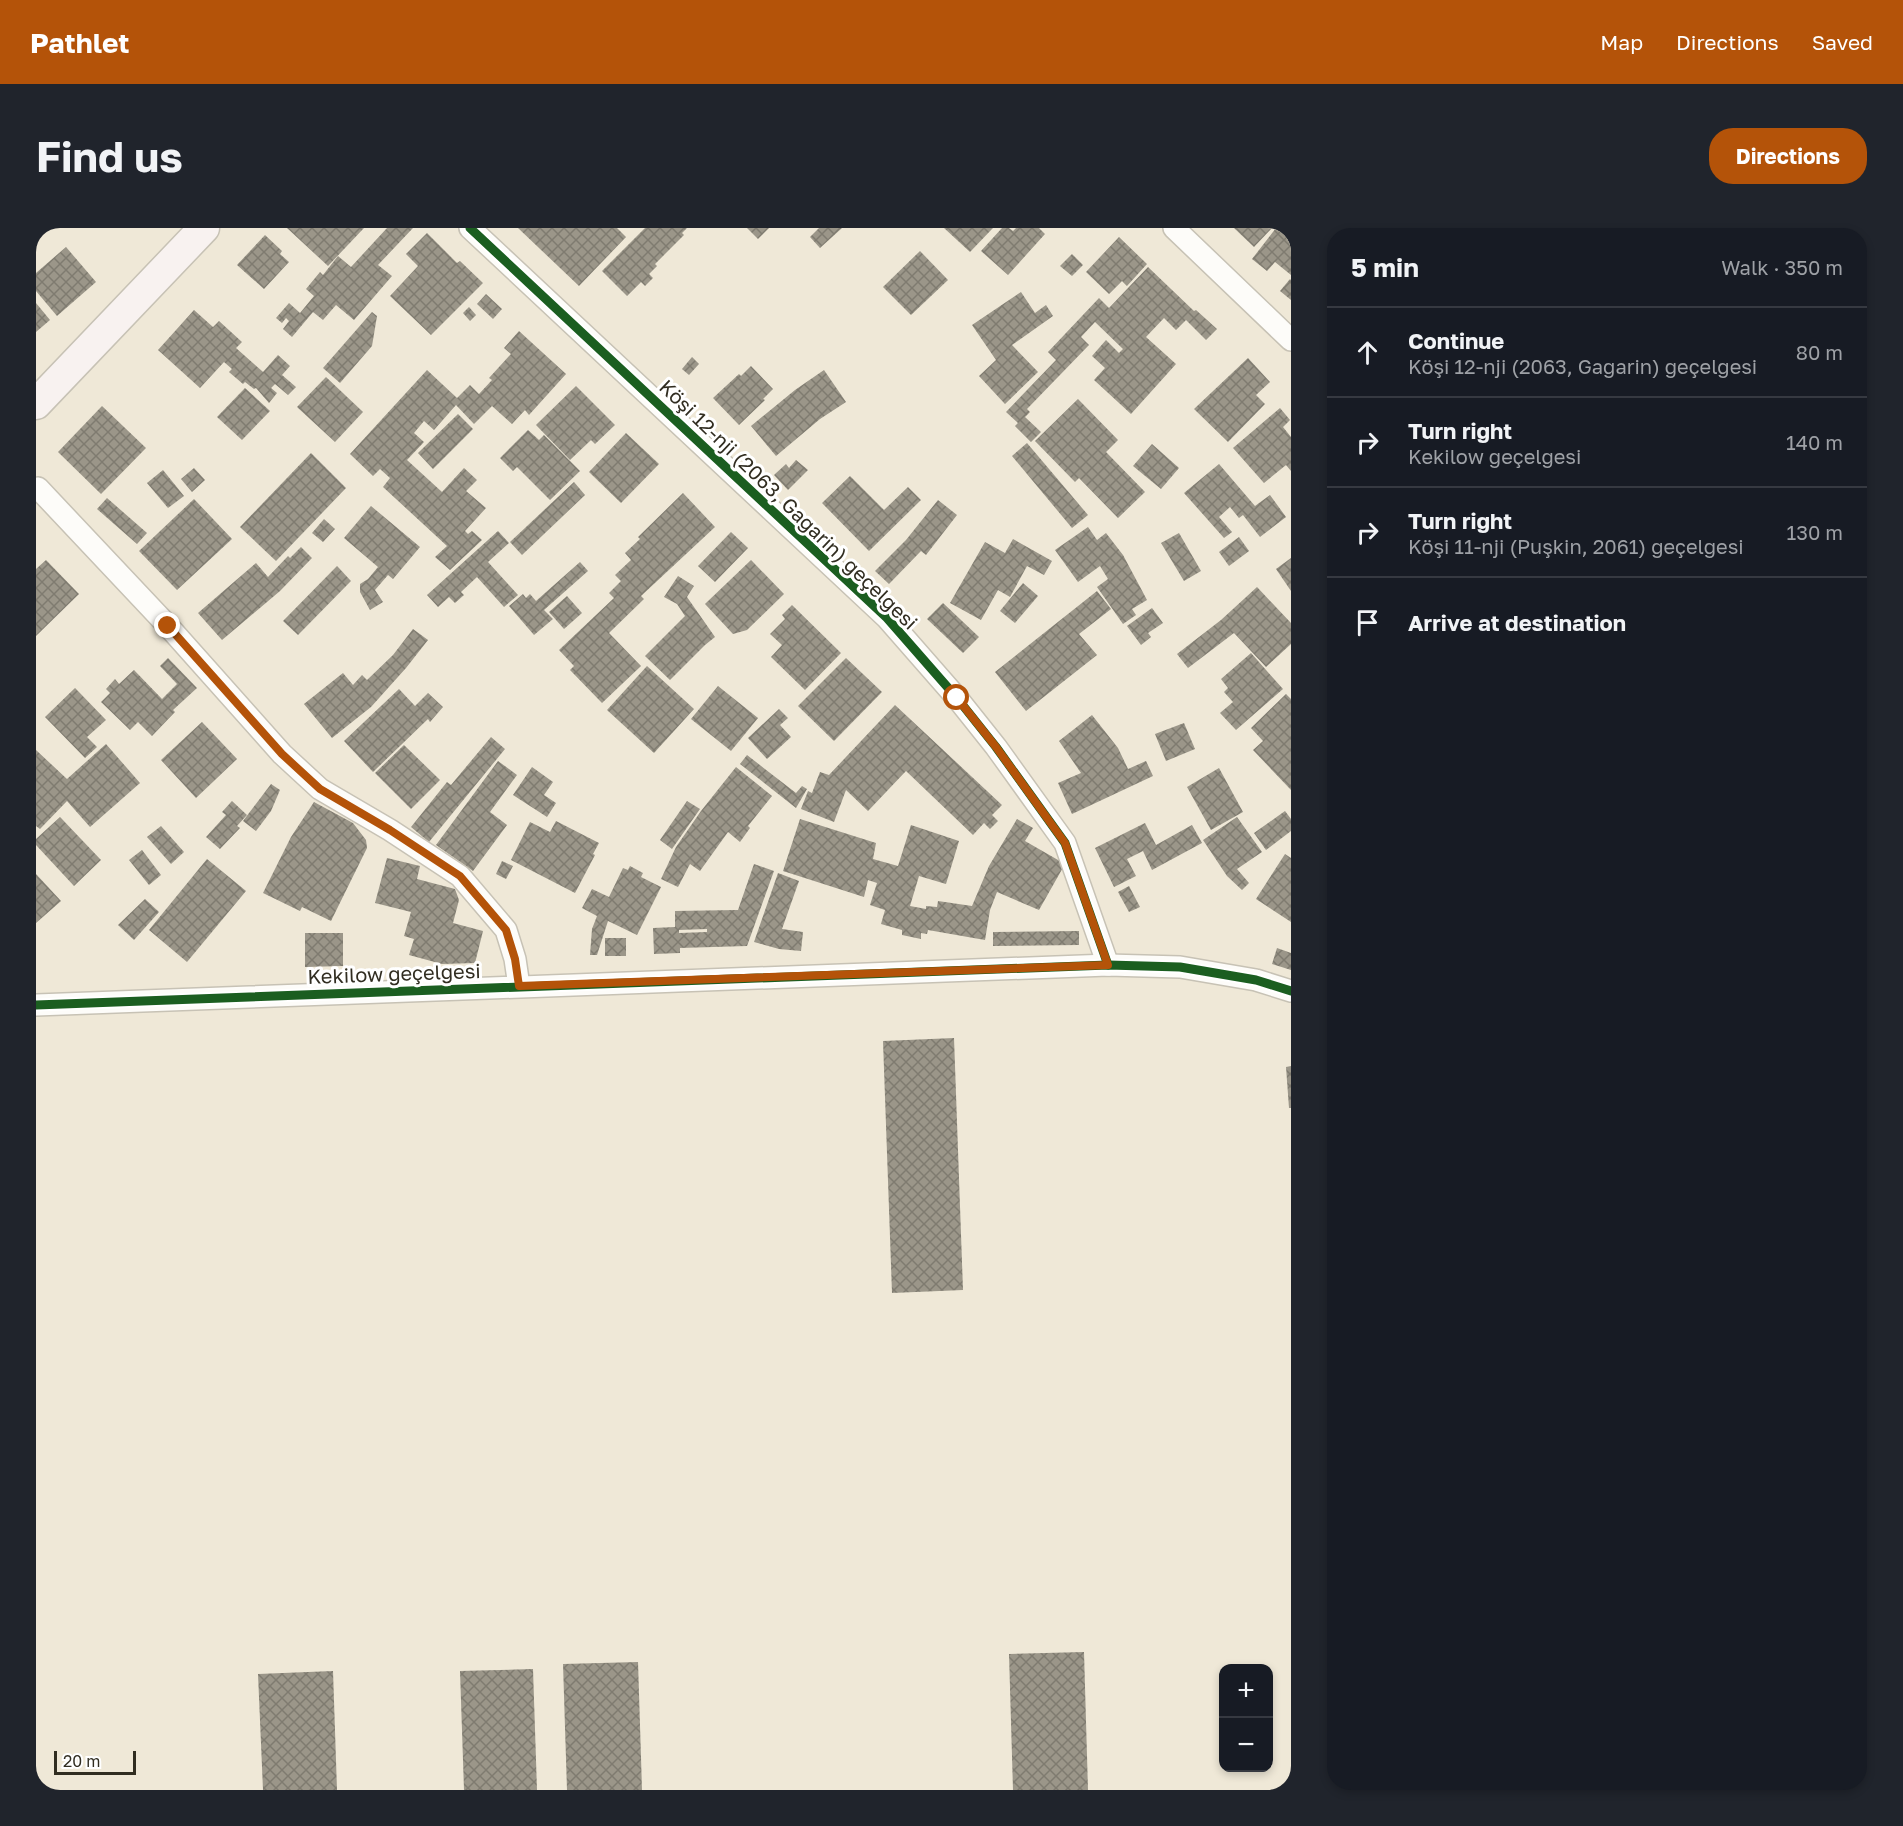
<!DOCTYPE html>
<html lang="en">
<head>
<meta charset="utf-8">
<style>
	body { margin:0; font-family:"Golos Text",sans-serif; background:#20242c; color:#f1f3f6 }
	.controls { position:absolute; right:18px; bottom:18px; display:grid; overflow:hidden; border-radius:12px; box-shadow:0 3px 9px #0003 }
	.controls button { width:54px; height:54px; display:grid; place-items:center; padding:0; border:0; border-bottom:2px solid #363941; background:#171b24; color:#f1f3f6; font:30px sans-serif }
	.scale { position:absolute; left:18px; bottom:15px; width:82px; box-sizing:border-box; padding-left:6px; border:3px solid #312d21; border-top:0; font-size:16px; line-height:21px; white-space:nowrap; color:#312d21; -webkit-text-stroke:4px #fff; paint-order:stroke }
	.stop { position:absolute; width:18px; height:18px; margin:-14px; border:4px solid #b45309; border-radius:50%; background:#fff }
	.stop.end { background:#b45309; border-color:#fff; box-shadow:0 2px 6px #0008 }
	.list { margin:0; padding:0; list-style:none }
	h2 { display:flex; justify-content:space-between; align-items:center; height:78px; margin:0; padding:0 24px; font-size:26px }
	h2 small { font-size:20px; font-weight:400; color:#9ea1a6 }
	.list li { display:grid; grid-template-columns:39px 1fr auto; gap:18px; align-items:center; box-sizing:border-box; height:90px; padding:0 24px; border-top:2px solid #363941 }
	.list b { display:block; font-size:22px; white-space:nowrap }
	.list p { margin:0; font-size:20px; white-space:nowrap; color:#9ea1a6 }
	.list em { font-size:20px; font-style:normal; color:#9ea1a6 }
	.icon { flex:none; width:33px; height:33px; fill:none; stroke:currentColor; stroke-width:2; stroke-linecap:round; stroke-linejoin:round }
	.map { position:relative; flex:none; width:1255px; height:1562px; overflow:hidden; border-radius:24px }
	header { display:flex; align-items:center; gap:36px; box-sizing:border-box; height:84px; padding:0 30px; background:#b45309; color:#fff }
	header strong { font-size:28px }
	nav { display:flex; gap:33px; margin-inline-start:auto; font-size:21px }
	.intro { display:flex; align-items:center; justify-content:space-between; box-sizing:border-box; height:144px; padding:0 36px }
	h1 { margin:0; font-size:42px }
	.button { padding:15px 27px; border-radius:24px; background:#b45309; color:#fff; font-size:21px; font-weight:700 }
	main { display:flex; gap:36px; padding:0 36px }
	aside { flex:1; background:#171b24; border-radius:24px; box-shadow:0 3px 9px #0003 }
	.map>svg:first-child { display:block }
</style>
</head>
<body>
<header>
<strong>Pathlet</strong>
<nav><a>Map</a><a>Directions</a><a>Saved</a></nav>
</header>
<div class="intro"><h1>Find us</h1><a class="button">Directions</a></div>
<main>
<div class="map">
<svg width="1255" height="1562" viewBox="0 0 1255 1562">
	<defs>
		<pattern id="building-cross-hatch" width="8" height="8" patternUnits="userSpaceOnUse" patternTransform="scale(1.5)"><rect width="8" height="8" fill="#9b9689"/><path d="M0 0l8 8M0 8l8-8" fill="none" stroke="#7f7b70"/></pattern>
	</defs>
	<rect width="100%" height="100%" fill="#efe8d7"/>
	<g fill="url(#building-cross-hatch)" fill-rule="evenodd">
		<path d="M 251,0 L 328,0 L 292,38 Z"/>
		<path d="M 351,0 L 377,0 L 342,37 L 356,48 L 318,92 L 300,77 L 287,92 L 277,84 L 256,109 L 247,101 L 253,93 L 250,90 L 246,95 L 240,90 L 253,75 L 264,85 L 278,68 L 270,61 L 284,44 L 287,47 L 302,28 L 315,39 Z"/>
		<path d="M 482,0 L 581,0 L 590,9 L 543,58 Z"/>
		<path d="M 609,0 L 651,0 L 646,5 L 648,7 L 619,36 L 621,38 L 613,46 L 617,50 L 609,58 L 605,54 L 591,68 L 566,43 Z"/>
		<path d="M 711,0 L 733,0 L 722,11 Z"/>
		<path d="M 783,0 L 806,0 L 784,20 L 774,9 Z"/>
		<path d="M 908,0 L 957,0 L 934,24 Z"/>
		<path d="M 966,0 L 973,0 L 977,3 L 980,0 L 1003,0 L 1009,6 L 972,47 L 945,23 Z"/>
		<path d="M 1198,0 L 1236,0 L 1218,19 Z"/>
		<path d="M 1240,0 L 1255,0 L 1255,47 L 1239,34 L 1231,43 L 1216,31 Z"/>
		<path d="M 391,5 L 421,35 L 424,33 L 447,55 L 395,107 L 354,68 L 382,38 L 370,26 Z"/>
		<path d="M 229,7 L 246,23 L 244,26 L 253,34 L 228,61 L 201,37 Z"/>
		<path d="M 1083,9 L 1111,36 L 1091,58 L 1086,53 L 1073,66 L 1050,44 Z"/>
		<path d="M 30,19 L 60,54 L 21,88 L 0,63 L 0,45 Z"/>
		<path d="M 884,23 L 912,52 L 875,87 L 847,59 Z"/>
		<path d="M 1036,26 L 1047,37 L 1036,48 L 1024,38 Z"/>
		<path d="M 1112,39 L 1158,83 L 1160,82 L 1181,101 L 1170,112 L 1150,92 L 1140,102 L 1128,90 L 1110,109 L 1140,136 L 1095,186 L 1058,152 L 1069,140 L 1056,128 L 1070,112 L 1083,125 L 1087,121 L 1059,94 L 1045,109 L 1053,117 L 991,181 L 994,184 L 989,189 L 1005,204 L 995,214 L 979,198 L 982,195 L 970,184 L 1020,132 L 1012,124 L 1063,70 L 1073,80 Z"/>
		<path d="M 1254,51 L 1255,52 L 1255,72 L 1244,63 Z"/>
		<path d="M 985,64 L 999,85 L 1010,77 L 1017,88 L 976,117 L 1002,144 L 969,176 L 943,148 L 960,132 L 936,97 Z"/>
		<path d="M 450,66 L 466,81 L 457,91 L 441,76 Z"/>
		<path d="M 0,75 L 14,92 L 0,104 Z"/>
		<path d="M 433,79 L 440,87 L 434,93 L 427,85 Z"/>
		<path d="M 158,82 L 177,99 L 183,93 L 206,114 L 200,120 L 227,144 L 242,127 L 254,138 L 246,147 L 260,159 L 252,167 L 239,156 L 235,160 L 241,165 L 233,175 L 220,160 L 218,161 L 209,154 L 207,156 L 193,144 L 196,141 L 188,134 L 164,160 L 122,122 Z"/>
		<path d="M 336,84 L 341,88 L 336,118 L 304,155 L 287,140 Z"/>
		<path d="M 483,103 L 530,146 L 493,187 L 489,182 L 476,196 L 456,178 L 438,196 L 420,177 L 398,202 L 388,193 L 378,205 L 388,214 L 371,232 L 406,264 L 428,240 L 441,252 L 430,263 L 450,280 L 429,303 L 432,306 L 436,303 L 446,312 L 414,342 L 399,329 L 411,318 L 347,259 L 354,250 L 344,241 L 337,248 L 314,226 L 391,142 L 421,170 L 434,157 L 443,166 L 456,152 L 453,150 L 475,126 L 468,120 Z"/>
		<path d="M 656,129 L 663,136 L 653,147 L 646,141 Z"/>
		<path d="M 1212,130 L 1234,154 L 1220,167 L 1229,176 L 1192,214 L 1158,181 Z"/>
		<path d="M 715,138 L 737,161 L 727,171 L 729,172 L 703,197 L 677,170 L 703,146 L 705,148 Z"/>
		<path d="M 788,142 L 810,174 L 784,191 L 740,228 L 715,198 L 759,162 Z"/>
		<path d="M 290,149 L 327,184 L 299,214 L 261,179 Z"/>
		<path d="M 540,158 L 579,197 L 559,216 L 555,212 L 534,232 L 500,197 Z"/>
		<path d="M 209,160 L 234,183 L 206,212 L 181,189 Z"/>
		<path d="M 1042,171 L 1082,212 L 1070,224 L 1109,264 L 1082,290 L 1043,250 L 1039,254 L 999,213 Z"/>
		<path d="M 66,178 L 110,220 L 65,266 L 22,224 Z"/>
		<path d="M 1244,180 L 1254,192 L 1247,199 L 1255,209 L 1255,243 L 1250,237 L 1228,255 L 1197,220 Z"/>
		<path d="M 422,186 L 437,201 L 397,241 L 382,225 Z"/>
		<path d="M 492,202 L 503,212 L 508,207 L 544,243 L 514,272 L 481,239 L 477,243 L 464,230 Z"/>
		<path d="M 590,205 L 623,236 L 585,275 L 553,244 Z"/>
		<path d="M 991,215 L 1052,287 L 1036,300 L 976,228 Z"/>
		<path d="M 1116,216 L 1143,240 L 1125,261 L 1097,238 Z"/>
		<path d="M 275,225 L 310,260 L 240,333 L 204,299 Z"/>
		<path d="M 760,232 L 772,242 L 752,262 L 738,247 L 750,236 L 753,240 Z"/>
		<path d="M 1183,236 L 1219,278 L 1234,267 L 1250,289 L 1224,309 L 1207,287 L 1203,290 L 1194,279 L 1183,289 L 1196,304 L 1188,310 L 1148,265 Z"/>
		<path d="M 158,240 L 169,252 L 156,264 L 145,251 Z"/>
		<path d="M 127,242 L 148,268 L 132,280 L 111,255 Z"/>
		<path d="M 814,248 L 848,282 L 872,259 L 885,272 L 833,323 L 786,275 Z"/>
		<path d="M 538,254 L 549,267 L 486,327 L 474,314 Z"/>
		<path d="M 647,265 L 679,299 L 605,368 L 608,371 L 573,405 L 605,438 L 566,475 L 534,442 L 538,438 L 523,422 L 578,370 L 573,365 L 585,353 L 579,347 L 595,332 L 589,325 L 604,311 L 602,309 Z"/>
		<path d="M 71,270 L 111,305 L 101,316 L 61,281 Z"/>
		<path d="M 158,271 L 196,311 L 141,362 L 103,323 Z"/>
		<path d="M 902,272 L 921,287 L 890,327 L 885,323 L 853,356 L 839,343 L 870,312 Z"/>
		<path d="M 335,278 L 384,319 L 357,351 L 352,347 L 339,362 L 347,374 L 334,382 L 324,364 L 324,356 L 332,351 L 342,339 L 308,310 Z"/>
		<path d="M 288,291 L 299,301 L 287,314 L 276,305 Z"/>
		<path d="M 1052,299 L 1061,312 L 1070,305 L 1087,327 L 1111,372 L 1096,381 L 1100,387 L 1087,396 L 1061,359 L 1072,351 L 1064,338 L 1042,354 L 1019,322 Z"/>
		<path d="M 462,303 L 473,315 L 452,334 L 482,367 L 468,379 L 441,349 L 425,364 L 428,367 L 419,375 L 413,369 L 402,379 L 391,367 Z"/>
		<path d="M 695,304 L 712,320 L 679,354 L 662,338 Z"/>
		<path d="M 1143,305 L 1165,343 L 1148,353 L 1125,315 Z"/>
		<path d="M 1203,309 L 1213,323 L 1193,338 L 1183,324 Z"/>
		<path d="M 977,311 L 1016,333 L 1008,347 L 991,338 L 974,369 L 962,362 L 945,392 L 914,375 L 949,314 L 969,325 Z"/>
		<path d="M 265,319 L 276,330 L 244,363 L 186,412 L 162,385 L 220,335 L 232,349 L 252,328 L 254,330 Z"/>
		<path d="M 1255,330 L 1255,363 L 1240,341 Z"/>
		<path d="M 10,332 L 43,366 L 0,408 L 0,341 Z"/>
		<path d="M 715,332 L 748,366 L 711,402 L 697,406 L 669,376 Z"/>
		<path d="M 544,334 L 552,343 L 508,382 L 517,391 L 498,407 L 473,378 L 487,366 L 490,370 L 494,366 L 500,373 Z"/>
		<path d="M 301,338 L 315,353 L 262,407 L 247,393 Z"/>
		<path d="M 642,348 L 658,358 L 651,369 L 679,409 L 669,417 L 634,452 L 609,428 L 649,388 L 641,376 L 628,369 Z"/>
		<path d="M 987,355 L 1002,368 L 979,395 L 964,383 Z"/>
		<path d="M 1221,359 L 1255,395 L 1255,416 L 1230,439 L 1198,405 L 1152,440 L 1141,426 L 1185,392 Z"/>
		<path d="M 1061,363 L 1075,381 L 1043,406 L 1061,427 L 990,483 L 959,444 Z"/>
		<path d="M 531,368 L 546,385 L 528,401 L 513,384 Z"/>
		<path d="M 907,375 L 943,409 L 927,425 L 891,391 Z"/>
		<path d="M 756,377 L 805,425 L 769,462 L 735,429 L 746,417 L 734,406 L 749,391 L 746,387 Z"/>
		<path d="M 1116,380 L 1127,395 L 1112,405 L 1115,409 L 1105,417 L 1091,398 Z"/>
		<path d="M 377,401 L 392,412 L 370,440 L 335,479 L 296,510 L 268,476 L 307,445 L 317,457 L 326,447 L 331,452 L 357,427 Z"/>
		<path d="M 1215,425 L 1247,461 L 1200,502 L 1184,485 L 1197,474 L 1188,464 L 1192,460 L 1185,451 Z"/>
		<path d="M 132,430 L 161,460 L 137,482 L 139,484 L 116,508 L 102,494 L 94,502 L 65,474 L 74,465 L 70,461 L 79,451 L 83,456 L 98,442 L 126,471 L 141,456 L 124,438 Z"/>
		<path d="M 810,430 L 846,464 L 798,513 L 762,478 Z"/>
		<path d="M 611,438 L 658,481 L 618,525 L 571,482 Z"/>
		<path d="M 682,458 L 722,490 L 695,523 L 655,491 Z"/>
		<path d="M 39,460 L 70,492 L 51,509 L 61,519 L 49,530 L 9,489 Z"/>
		<path d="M 363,461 L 379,478 L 392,465 L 407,479 L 394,494 L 392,491 L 337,544 L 308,513 Z"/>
		<path d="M 1250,466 L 1255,471 L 1255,562 L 1217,522 L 1227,513 L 1215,500 Z"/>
		<path d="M 859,477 L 966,577 L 956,587 L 962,593 L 954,601 L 948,595 L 937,607 L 870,543 L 832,583 L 810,562 L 798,594 L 765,581 L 772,563 L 776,565 L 784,544 L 793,547 Z"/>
		<path d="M 743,481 L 752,490 L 744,497 L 755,509 L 731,531 L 712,510 Z"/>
		<path d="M 1056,487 L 1082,520 L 1092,541 L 1110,533 L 1117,548 L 1036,586 L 1022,555 L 1045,545 L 1023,513 Z"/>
		<path d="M 166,494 L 201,531 L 160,570 L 125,532 Z"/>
		<path d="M 1148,495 L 1159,521 L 1130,533 L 1119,506 Z"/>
		<path d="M 455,509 L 469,521 L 393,614 L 375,599 L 411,554 L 415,557 Z"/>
		<path d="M 70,516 L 104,555 L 54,599 L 31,573 L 4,601 L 0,598 L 0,522 L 31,551 Z"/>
		<path d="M 368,517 L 404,552 L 375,581 L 339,545 Z"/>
		<path d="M 711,527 L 760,565 L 766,558 L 771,561 L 760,580 L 704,536 Z"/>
		<path d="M 462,533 L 481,547 L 454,584 L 471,597 L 437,643 L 400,617 Z"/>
		<path d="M 496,539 L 517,554 L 508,567 L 520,575 L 511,589 L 477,567 Z"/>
		<path d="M 700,539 L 736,568 L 712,598 L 714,600 L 704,614 L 692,604 L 664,643 L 654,636 L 642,659 L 625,651 L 640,619 L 665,583 Z"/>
		<path d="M 1183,540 L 1207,584 L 1175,602 L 1151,559 Z"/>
		<path d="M 235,556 L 244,562 L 235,583 L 220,603 L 207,593 Z"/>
		<path d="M 196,573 L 211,587 L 201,598 L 204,600 L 184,621 L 170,609 L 190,587 L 186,584 Z"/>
		<path d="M 651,573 L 664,581 L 636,621 L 624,612 Z"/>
		<path d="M 278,574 L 317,595 L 330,612 L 331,620 L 295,693 L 266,679 L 264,683 L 227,665 L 255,609 Z"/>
		<path d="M 1249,583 L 1255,591 L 1255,603 L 1230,622 L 1218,605 Z"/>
		<path d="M 24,589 L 65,632 L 38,658 L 0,617 L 0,611 Z"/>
		<path d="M 1201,589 L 1226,624 L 1201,641 L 1213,655 L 1206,662 L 1191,648 L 1167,612 Z"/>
		<path d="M 764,591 L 840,615 L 837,631 L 862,638 L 875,597 L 923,613 L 910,656 L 883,648 L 874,678 L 890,681 L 890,678 L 901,679 L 902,673 L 936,678 L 953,638 L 981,591 L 997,600 L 989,613 L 1029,636 L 1003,682 L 961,664 L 954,682 L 949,712 L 892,702 L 891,706 L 885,705 L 885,711 L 866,707 L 866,702 L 845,696 L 849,682 L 834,677 L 841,655 L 832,652 L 828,669 L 747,643 Z"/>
		<path d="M 520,593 L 563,615 L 557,626 L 559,627 L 539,665 L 475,632 L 494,594 L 514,604 Z"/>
		<path d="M 1109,595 L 1120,617 L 1156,597 L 1166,615 L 1116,642 L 1107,623 L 1091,631 L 1100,648 L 1078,659 L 1059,620 Z"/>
		<path d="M 125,598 L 148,624 L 135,636 L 111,609 Z"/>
		<path d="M 106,622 L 125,647 L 113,657 L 93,632 Z"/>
		<path d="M 1249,626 L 1255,630 L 1255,694 L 1220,671 Z"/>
		<path d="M 351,630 L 384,638 L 381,651 L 419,661 L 423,672 L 417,695 L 447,703 L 439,735 L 406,736 L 373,727 L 378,711 L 368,708 L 375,684 L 339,675 Z"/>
		<path d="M 171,631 L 210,663 L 151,734 L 113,702 Z"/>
		<path d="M 466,633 L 477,638 L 470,651 L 460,646 Z"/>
		<path d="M 718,636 L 738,643 L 711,718 L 644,720 L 644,725 L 618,726 L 617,700 L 639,699 L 639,683 L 702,682 ZM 671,701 L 671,704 L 643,705 L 643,702 Z"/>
		<path d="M 594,638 L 607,645 L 605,649 L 625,659 L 601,707 L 572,693 L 561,727 L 554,727 L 556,701 L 561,688 L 546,680 L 556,661 L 573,669 L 587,640 L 592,642 Z"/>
		<path d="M 742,645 L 763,653 L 746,701 L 767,704 L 765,723 L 743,721 L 718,714 Z"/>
		<path d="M 0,646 L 25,673 L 0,695 Z"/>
		<path d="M 1093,658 L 1104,679 L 1093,684 L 1082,664 Z"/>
		<path d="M 109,671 L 123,684 L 98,712 L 82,697 Z"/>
		<path d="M 1043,703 L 1043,717 L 957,718 L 957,704 Z"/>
		<path d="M 269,705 L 307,705 L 307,738 L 269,739 Z"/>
		<rect x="569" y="710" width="21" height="18"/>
		<path d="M 1241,720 L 1255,725 L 1255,742 L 1236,736 Z"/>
		<path d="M 918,810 L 927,1062 L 856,1065 L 847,813 Z"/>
		<path d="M 1255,838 L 1255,880 L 1253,880 L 1250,839 Z"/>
		<path d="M 1048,1424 L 1052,1562 L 977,1562 L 973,1426 Z"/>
		<path d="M 602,1434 L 606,1562 L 531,1562 L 527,1436 Z"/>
		<path d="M 497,1441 L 501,1562 L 428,1562 L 424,1443 Z"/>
		<path d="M 297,1443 L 301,1562 L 227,1562 L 222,1446 Z"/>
	</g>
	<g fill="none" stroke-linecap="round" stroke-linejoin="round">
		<g stroke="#c7c2b5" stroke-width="24">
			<g id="street">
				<path d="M 434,0 L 851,390 L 921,470 L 960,519 L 1029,615 L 1072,737"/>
				<path d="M 1138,0 L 1255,112"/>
				<path d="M 2,260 L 132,398 L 246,526 L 284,561 L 354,602 L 424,648 L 470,702 L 479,731 L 483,758"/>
				<path d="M 0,777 L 1072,737 L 1144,739 L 1220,752 L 1255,763"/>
			</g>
		</g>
		<g stroke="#c7c2b5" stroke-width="33">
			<path id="secondary" d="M 0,176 L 168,0"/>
		</g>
		<use href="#street" stroke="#fdfcf9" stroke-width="21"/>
		<use href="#secondary" stroke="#f8f2f0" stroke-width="30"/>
		<g stroke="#fff" stroke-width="13">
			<g id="cycleway">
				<path d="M 434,0 L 851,390 L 921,470 L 960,519 L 1029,615 L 1072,737"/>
				<path d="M 0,777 L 1072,737 L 1144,739 L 1220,752 L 1255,763"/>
			</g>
		</g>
		<use href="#cycleway" stroke="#1b5e20" stroke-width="9"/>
	</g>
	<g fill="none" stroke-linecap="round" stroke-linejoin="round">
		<path stroke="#b45309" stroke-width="8" d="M 132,398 L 246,526 L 284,561 L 354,602 L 424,648 L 470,702 L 479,731 L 483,758 L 1072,737 L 1029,615 L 960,519 L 921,470"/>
	</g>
	<g text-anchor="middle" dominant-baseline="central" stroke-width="6" stroke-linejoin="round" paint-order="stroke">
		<g font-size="20" fill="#312d21" stroke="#fff">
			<text transform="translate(753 276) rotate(44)">Köşi 12-nji (2063, Gagarin) geçelgesi</text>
			<text transform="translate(358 745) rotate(-2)">Kekilow geçelgesi</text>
		</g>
	</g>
</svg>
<div class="controls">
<button>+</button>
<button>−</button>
</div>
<div class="scale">20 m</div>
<div class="stop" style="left:921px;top:470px"></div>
<div class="stop end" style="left:132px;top:398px"></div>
</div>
<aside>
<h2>5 min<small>Walk · 350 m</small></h2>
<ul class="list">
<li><svg class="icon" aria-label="ahead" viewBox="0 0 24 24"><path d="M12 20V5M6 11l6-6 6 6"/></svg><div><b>Continue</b><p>Köşi 12-nji (2063, Gagarin) geçelgesi</p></div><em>80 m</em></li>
<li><svg class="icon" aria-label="right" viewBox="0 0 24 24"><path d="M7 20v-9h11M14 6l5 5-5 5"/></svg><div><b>Turn right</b><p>Kekilow geçelgesi</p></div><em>140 m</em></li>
<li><svg class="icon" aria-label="right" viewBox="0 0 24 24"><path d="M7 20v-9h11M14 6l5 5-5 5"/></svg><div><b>Turn right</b><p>Köşi 11-nji (Puşkin, 2061) geçelgesi</p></div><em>130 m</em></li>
<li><svg class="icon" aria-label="arrive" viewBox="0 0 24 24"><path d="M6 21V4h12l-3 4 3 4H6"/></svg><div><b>Arrive at destination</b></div></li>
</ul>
</aside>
</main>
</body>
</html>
